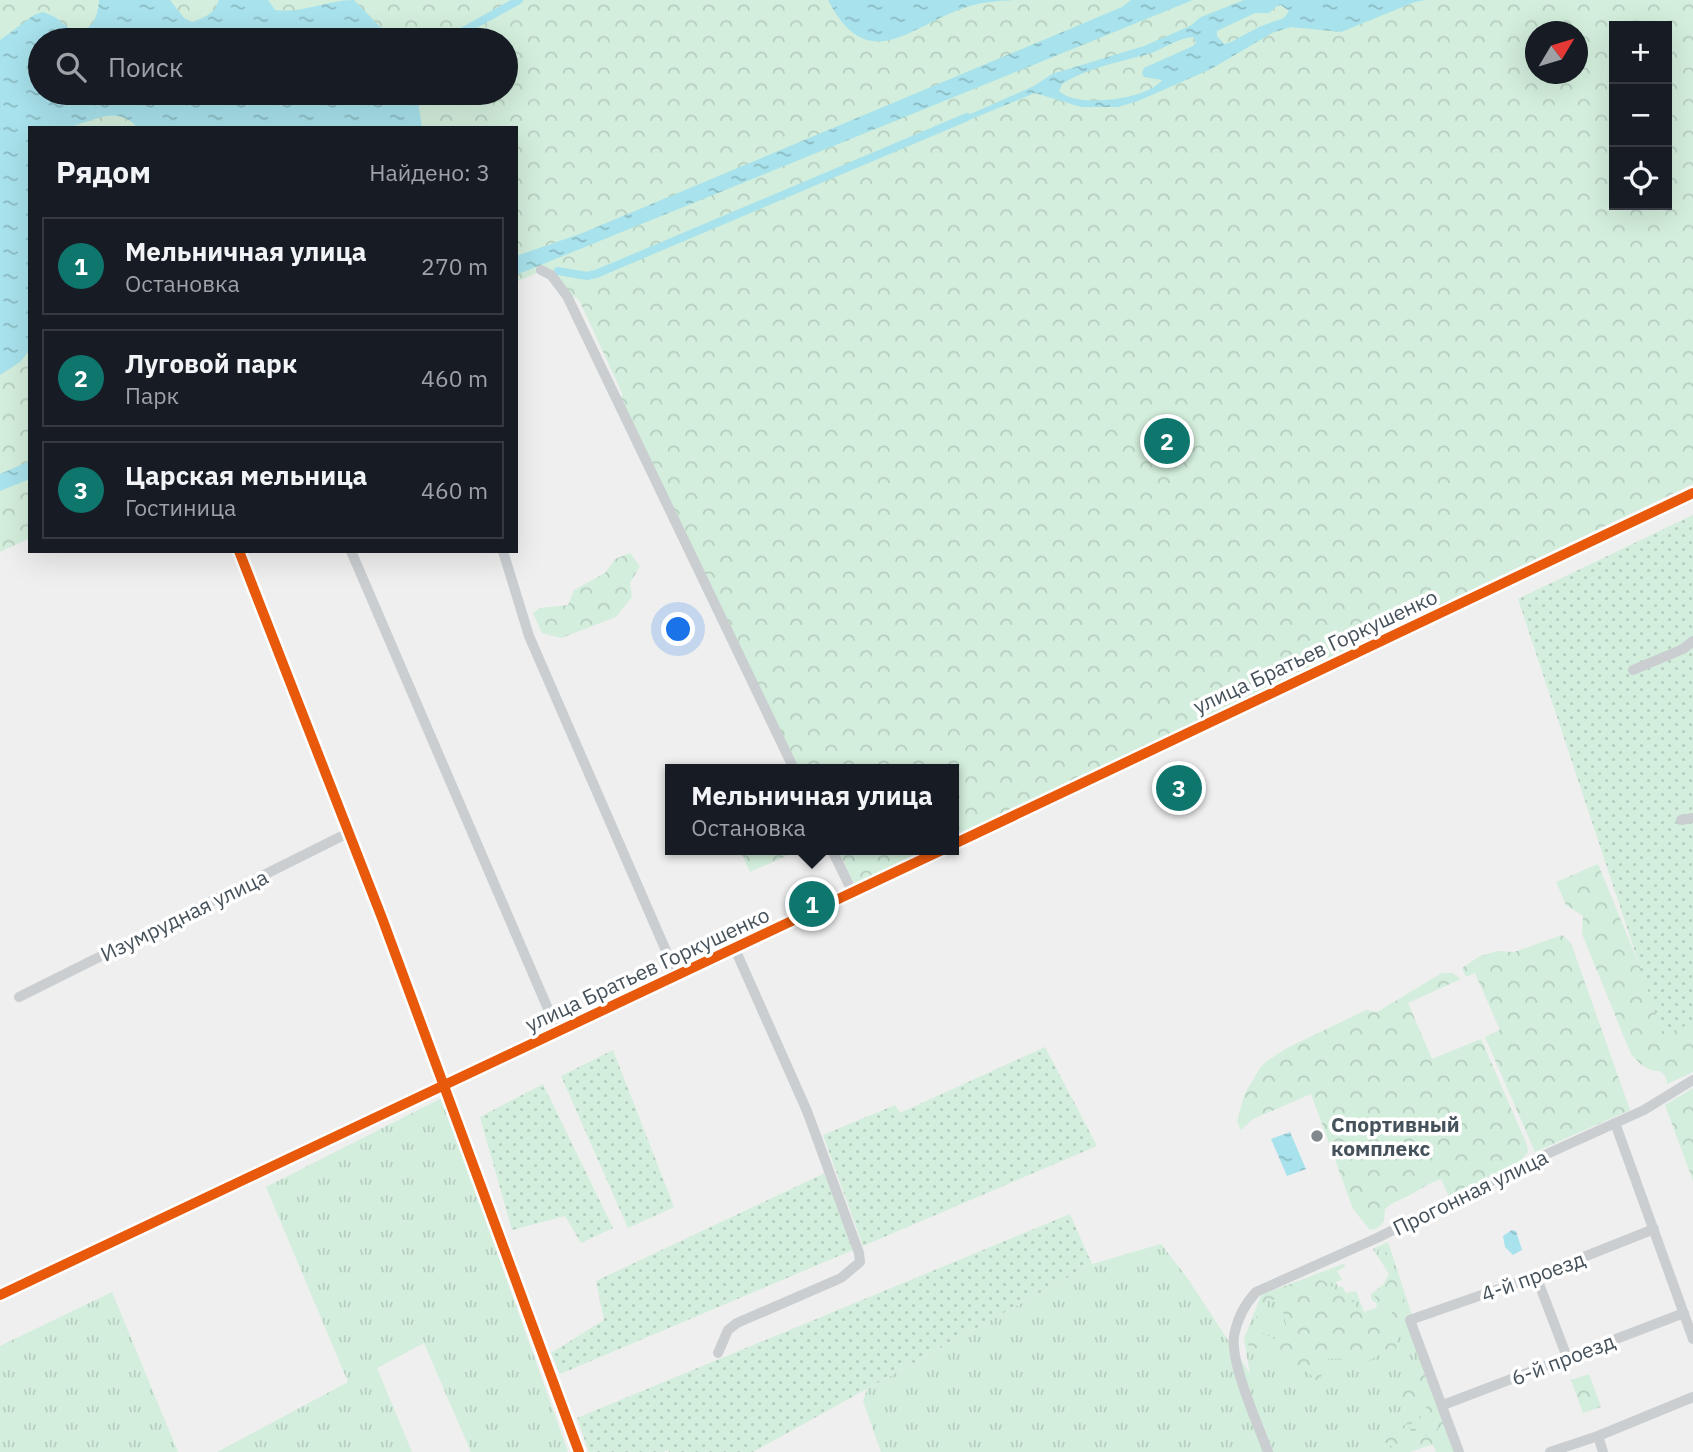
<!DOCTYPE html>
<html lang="ru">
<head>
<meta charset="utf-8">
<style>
	body { margin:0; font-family:"IBM Plex Sans",sans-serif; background:#20242c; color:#f1f3f6 }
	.controls { position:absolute; right:21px; top:21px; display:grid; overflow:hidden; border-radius:0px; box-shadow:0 7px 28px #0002 }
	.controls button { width:63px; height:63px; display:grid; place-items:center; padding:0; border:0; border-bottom:2px solid #363941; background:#171b24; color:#f1f3f6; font:35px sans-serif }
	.compass { position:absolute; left:1525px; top:21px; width:63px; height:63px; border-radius:50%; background:#171b24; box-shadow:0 7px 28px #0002; rotate:52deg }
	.you { position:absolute; left:679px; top:630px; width:24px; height:24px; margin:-18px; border:5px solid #fff; border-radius:50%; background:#1a73e8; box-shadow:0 0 0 10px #1a73e833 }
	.badge { display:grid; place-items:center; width:46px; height:46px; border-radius:50%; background:#0f766e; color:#fff; font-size:23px; font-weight:700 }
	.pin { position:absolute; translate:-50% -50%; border:4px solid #fff; box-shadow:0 2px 7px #0006 }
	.popup { position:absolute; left:665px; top:764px; width:294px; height:91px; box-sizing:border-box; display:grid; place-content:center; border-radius:0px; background:#171b24; filter:drop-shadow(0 2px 5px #0005); font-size:23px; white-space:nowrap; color:#9ea1a6 }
	.popup b { font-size:26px; color:#f1f3f6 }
	.popup::after { content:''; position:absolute; left:50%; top:100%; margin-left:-14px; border:14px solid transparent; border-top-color:#171b24 }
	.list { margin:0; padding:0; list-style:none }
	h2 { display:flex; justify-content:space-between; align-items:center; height:91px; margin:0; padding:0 28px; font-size:30px }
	h2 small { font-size:23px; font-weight:400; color:#9ea1a6 }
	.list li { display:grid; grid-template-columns:46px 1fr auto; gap:21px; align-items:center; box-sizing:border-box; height:98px; margin:0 14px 14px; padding:0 14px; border:2px solid #363941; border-radius:0px }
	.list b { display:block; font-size:26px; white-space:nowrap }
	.list p { margin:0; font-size:23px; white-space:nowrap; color:#9ea1a6 }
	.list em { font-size:23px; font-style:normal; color:#9ea1a6 }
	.icon { flex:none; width:38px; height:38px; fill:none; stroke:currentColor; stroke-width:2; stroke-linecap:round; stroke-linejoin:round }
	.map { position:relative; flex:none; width:1693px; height:1452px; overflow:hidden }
	.search { position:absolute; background:#171b24; box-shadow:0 7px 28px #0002; left:28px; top:28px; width:490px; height:77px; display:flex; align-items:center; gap:18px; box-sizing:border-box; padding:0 24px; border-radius:38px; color:#9ea1a6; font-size:26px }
	.panel { position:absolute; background:#171b24; box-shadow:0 7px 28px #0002; left:28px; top:126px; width:490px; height:427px; border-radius:0px }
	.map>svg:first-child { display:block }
</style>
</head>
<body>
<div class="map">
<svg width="1693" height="1452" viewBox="0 0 1693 1452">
	<defs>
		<pattern id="grass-tufts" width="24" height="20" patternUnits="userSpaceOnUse" patternTransform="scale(1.75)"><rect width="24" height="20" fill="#d3eedc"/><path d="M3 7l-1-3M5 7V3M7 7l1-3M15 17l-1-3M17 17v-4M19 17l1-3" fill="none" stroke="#b6cebf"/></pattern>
		<pattern id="forest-crowns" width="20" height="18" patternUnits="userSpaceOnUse" patternTransform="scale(1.75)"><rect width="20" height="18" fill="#d3eedc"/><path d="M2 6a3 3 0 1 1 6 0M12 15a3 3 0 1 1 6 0" fill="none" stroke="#b6cebf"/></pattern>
		<pattern id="wetland-marsh" width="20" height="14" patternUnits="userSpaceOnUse" patternTransform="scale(1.75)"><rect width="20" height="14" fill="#d3eedc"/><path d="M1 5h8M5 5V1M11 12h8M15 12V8" fill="none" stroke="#b6cebf"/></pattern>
		<pattern id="garden-dots" width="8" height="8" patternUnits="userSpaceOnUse" patternTransform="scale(1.75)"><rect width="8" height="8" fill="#d3eedc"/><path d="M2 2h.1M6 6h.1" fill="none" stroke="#b6cebf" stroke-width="1.8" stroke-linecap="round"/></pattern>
		<pattern id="water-ripples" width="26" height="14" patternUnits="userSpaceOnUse" patternTransform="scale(1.75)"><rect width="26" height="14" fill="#a8e2ec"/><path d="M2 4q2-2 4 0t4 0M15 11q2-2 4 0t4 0" fill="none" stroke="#8bbac2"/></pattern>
	</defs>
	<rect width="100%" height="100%" fill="#efefef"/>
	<g fill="url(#grass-tufts)">
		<path d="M 442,1098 L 568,1452 L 471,1452 L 424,1343 L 377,1368 L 412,1452 L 217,1452 L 348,1382 L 266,1187 Z"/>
		<path d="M 1388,1242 L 1457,1452 L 1436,1452 L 1433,1444 L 1410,1452 L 881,1452 L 863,1401 L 867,1389 L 1092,1264 L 1161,1244 L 1188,1279 L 1250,1374 L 1244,1339 L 1261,1295 L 1343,1264 L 1346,1266 L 1337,1271 L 1342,1280 L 1336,1282 L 1338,1287 L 1342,1286 L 1346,1293 L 1356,1291 L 1364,1312 L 1376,1308 L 1377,1304 L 1371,1299 L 1371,1294 L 1383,1285 L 1389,1274 L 1373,1249 Z"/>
		<path d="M 112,1292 L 178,1452 L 0,1452 L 0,1346 Z"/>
	</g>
	<g fill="url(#forest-crowns)" fill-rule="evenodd">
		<path d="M 0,0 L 1693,0 L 1693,484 L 954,837 L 954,769 L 799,769 L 620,397 L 623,395 L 579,300 C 573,295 564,293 558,288 C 551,282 546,277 539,272 L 516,282 L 516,128 L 30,128 L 30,538 L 0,552 ZM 1614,26 L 1667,26 L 1667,205 L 1614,205 ZM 1536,32 L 1578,32 L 1578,74 L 1536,74 ZM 40,40 L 506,40 L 506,93 L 40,93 Z"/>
		<path d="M 630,553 L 640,566 L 630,583 L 632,597 L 616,617 L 561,638 L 542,633 L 533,613 L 540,608 L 568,605 L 574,590 L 605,573 L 615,559 Z"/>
		<path d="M 740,850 L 800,850 L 750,872 Z"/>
		<path d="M 838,850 L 929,850 L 856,887 Z"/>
		<path d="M 1598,864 L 1662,1020 L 1693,1014 L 1693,1072 L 1667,1084 L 1666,1077 L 1660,1071 C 1647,1072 1639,1063 1631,1054 L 1582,934 L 1583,916 L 1566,905 L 1556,882 Z"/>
		<path d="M 1562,935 L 1571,943 L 1630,1110 L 1535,1152 L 1485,1037 L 1500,1030 L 1475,973 L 1466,977 L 1462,968 L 1480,956 L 1498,951 L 1514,952 Z"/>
		<path d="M 1442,973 L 1453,973 L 1461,979 L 1408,1003 L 1432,1059 L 1481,1039 L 1527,1145 L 1528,1152 L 1520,1162 L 1449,1197 L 1441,1179 C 1427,1184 1422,1188 1410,1195 C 1400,1200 1393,1202 1385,1209 L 1384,1222 L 1376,1229 L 1370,1230 L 1353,1209 L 1311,1094 L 1253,1119 L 1241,1130 L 1237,1122 L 1244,1095 L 1260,1068 L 1267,1061 L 1287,1048 L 1366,1010 L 1377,1012 Z"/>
		<path d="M 1693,1088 L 1693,1181 L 1665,1105 Z"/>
		<path d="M 1383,1247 C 1393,1259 1409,1302 1405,1317 C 1402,1332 1396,1338 1396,1354 L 1392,1358 L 1378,1355 L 1370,1361 L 1358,1357 L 1348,1361 L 1329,1358 L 1325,1362 L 1321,1377 L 1315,1381 L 1304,1365 L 1287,1367 L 1275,1353 L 1261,1346 L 1251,1351 L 1249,1350 L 1248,1340 L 1256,1329 L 1280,1342 L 1288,1334 L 1282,1306 L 1275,1299 L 1266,1302 L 1266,1309 L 1258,1319 L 1256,1318 L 1263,1297 L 1309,1277 L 1319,1278 L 1333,1287 L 1344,1298 L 1353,1302 L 1362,1315 L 1367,1317 L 1378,1313 L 1388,1320 L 1392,1317 L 1392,1310 L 1388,1307 L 1381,1309 L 1381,1304 L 1373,1295 L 1378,1290 L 1385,1286 L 1391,1276 L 1378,1251 Z"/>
		<path d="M 1422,1368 L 1424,1368 C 1434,1397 1445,1423 1455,1452 L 1441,1452 L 1431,1442 C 1424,1443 1421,1446 1415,1449 C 1402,1452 1385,1447 1380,1435 C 1387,1427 1396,1426 1405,1425 L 1413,1417 L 1406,1402 L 1396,1402 C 1390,1399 1386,1393 1387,1386 L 1393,1382 L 1414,1376 Z"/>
		<path d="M 1589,1374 L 1601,1407 L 1583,1413 L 1571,1380 Z"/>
	</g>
	<path fill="url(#wetland-marsh)" d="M 1425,1400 L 1429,1402 L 1420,1419 L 1427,1425 L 1432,1423 L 1438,1426 L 1438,1431 L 1425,1436 L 1417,1431 L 1412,1433 L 1409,1427 C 1418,1419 1416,1407 1425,1400 Z"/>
	<g fill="url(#garden-dots)">
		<path d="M 1693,515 L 1693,1022 L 1663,1036 L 1518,599 Z"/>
		<path d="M 1045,1047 L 1097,1146 L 863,1246 L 823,1135 L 895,1105 L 900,1113 Z"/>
		<path d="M 613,1050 L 674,1207 L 628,1228 L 561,1076 Z"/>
		<path d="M 543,1084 L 613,1228 L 581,1243 L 565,1216 L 512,1230 L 480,1117 Z"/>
		<path d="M 825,1173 L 853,1250 L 560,1374 L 551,1353 L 604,1320 L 596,1281 Z"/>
		<path d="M 1070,1214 L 1092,1264 L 753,1452 L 669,1452 L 668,1450 L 663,1452 L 589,1452 L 577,1418 Z"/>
	</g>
	<g fill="url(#water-ripples)" fill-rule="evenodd">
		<path d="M 99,0 L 170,0 L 184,18 L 192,22 C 206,17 214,14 219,0 L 268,0 L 275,10 C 303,14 326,0 354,0 L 388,35 L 394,38 L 403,37 L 406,40 L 40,40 L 40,93 L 417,93 L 422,128 L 138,128 C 117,104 94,121 70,127 C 58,130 42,128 30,128 L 30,350 L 20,362 L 0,375 L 0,40 L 34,15 L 43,12 L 55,17 L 75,33 C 93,30 98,17 99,0 Z"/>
		<path d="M 828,0 L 1015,0 C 996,1 979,2 961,9 C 907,29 867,75 828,0 Z"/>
		<path d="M 1131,0 L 1193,0 L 516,275 L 516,256 L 580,234 L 1122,7 Z"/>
		<path d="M 1244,0 L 1426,0 L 1415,2 L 1341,32 L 1291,27 L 1272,33 L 1211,69 L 1138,101 L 1118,107 L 1081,107 L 1035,93 L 959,124 L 957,120 L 1034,86 L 1052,74 L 1144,46 L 1190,26 L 1201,17 ZM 1281,5 L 1289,11 L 1284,18 L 1261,26 L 1229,43 L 1224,44 L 1217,36 L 1217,31 L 1255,13 L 1269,13 L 1277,6 ZM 1193,37 L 1196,42 L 1193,46 L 1144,68 L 1142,73 L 1144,77 L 1162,80 C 1149,99 1077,109 1059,91 L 1062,84 C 1089,67 1121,62 1151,53 C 1165,48 1178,38 1193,37 Z"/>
		<path d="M 30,461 L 30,479 L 0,491 L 0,474 Z"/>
		<path d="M 1290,1132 L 1306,1169 L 1287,1176 L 1271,1139 Z"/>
		<path d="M 1512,1230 L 1516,1231 L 1522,1250 L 1513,1255 L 1505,1247 L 1503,1236 Z"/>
	</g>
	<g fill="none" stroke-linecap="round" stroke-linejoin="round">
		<g stroke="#a8e2ec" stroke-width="8">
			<path d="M 447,40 L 519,0"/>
			<path d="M 558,271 L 587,276 L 596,274 L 967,117"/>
		</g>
		<g stroke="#caced0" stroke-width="10">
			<path d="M 541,270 L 551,275 L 567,296 L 794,769"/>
			<path d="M 239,551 L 382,918 L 579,1452"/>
			<path d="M 351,551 L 558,1032"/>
			<path d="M 503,551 L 529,636 L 677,976"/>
			<path d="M 1633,670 L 1683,649 L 1693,641"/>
			<path d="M 1681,820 L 1693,818"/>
			<path d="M 954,844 L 1693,493"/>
			<path d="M 832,850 L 853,893"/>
			<path d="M 19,997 L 348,833"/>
			<path d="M 1615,1123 L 1693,1339"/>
			<path d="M 1536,1276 L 1567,1357"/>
			<path d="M 0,1295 L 942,850"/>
			<path d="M 718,1353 L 728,1330 L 737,1323 L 841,1278 L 860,1262 L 859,1253 L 807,1111 L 735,949"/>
			<path d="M 1443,1405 L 1684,1313"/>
			<path d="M 1598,1436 L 1603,1452"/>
			<path d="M 1268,1452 C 1258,1424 1230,1363 1234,1336 C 1237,1319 1245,1304 1256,1292 L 1377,1238 L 1536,1159 L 1644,1110 L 1693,1080"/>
			<path d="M 1459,1452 L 1410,1320 L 1536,1276 L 1654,1229"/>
			<path d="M 1550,1452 L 1598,1436 L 1693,1397"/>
		</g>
		<g stroke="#fff" stroke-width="15">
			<g id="cycleway">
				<path d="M 239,551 L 382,918 L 579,1452"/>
				<path d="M 954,844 L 1693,493"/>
				<path d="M 0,1295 L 942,850"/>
			</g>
		</g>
		<use href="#cycleway" stroke="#e8590c" stroke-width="10"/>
	</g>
	<circle fill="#81898f" stroke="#fff" stroke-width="2.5" cx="1317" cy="1136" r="7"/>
	<g text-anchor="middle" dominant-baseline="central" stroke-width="7" stroke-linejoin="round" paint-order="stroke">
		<g font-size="21" fill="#46525b" stroke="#fff">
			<text transform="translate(1315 651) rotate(-25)">улица Братьев Горкушенко</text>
			<text transform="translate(184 915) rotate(-26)">Изумрудная улица</text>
			<text transform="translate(647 969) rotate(-25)">улица Братьев Горкушенко</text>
			<text transform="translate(1470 1192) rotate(-26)">Прогонная улица</text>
			<text transform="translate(1533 1276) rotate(-20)">4-й проезд</text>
			<text transform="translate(1563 1359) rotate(-21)">6-й проезд</text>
		</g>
		<g font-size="21" font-weight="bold" fill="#46525b" stroke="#fff" text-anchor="start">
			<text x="1331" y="1124">Спортивный<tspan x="1331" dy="24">комплекс</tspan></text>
		</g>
	</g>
</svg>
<div class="controls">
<button>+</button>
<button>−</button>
<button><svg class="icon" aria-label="locate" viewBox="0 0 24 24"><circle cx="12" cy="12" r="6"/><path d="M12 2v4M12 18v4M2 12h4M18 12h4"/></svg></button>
</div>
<svg class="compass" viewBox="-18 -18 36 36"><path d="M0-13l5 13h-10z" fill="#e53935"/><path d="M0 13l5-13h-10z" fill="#9ea1a6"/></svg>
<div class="you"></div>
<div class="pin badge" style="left:812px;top:904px">1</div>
<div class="popup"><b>Мельничная улица</b>Остановка</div>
<div class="pin badge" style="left:1167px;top:441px">2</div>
<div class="pin badge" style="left:1179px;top:788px">3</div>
<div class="search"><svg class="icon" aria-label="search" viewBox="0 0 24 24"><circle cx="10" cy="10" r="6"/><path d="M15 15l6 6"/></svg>Поиск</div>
<section class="panel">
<h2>Рядом<small>Найдено: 3</small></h2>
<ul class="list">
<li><span class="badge">1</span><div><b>Мельничная улица</b><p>Остановка</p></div><em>270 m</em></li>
<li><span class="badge">2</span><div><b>Луговой парк</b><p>Парк</p></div><em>460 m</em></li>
<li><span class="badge">3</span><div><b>Царская мельница</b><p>Гостиница</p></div><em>460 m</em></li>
</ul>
</section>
</div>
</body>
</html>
